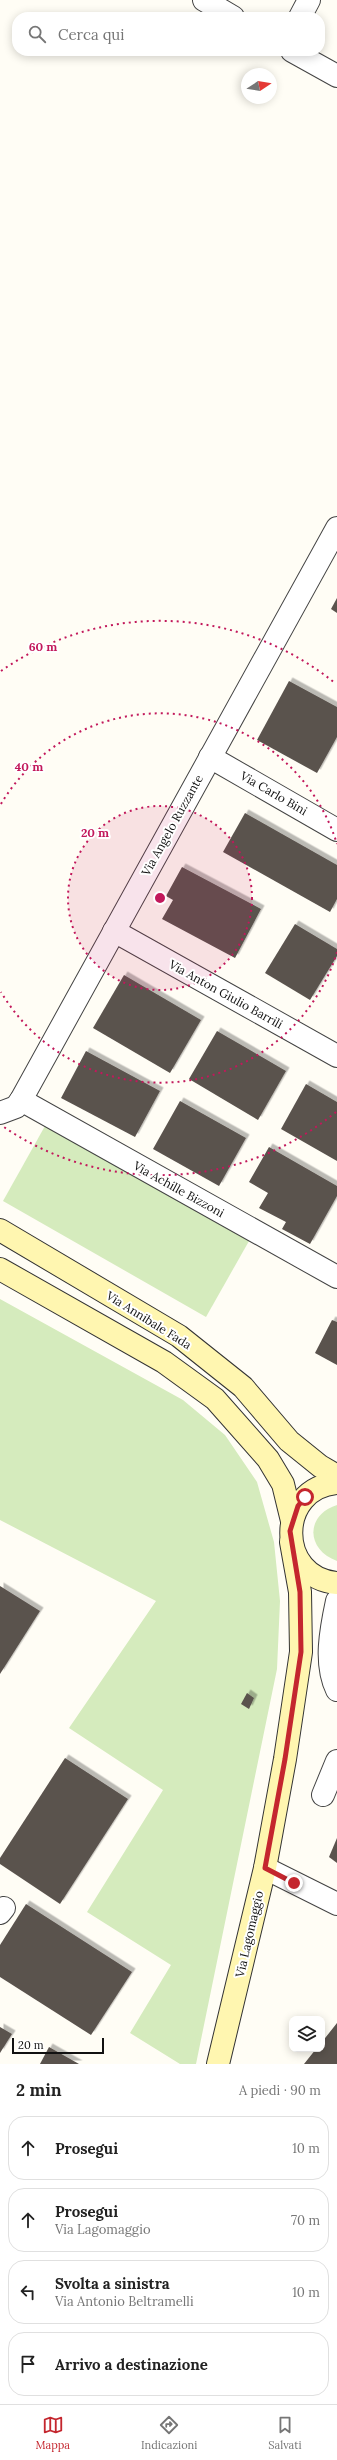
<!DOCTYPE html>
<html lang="it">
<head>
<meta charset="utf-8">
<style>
	body { margin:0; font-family:Lora,serif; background:#f2f2f2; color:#222 }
	.controls { position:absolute; right:12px; bottom:12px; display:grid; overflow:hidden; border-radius:8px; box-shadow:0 2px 10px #0003 }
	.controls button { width:36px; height:36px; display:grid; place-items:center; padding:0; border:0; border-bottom:1px solid #e0e0e0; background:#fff; color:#222; font:20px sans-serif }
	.compass { position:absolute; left:241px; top:68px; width:36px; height:36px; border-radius:50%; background:#fff; box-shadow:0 2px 10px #0003; rotate:78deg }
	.scale { position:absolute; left:12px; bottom:10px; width:92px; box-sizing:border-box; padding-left:4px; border:2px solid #111; border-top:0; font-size:11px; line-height:14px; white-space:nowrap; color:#111; -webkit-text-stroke:3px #fff; paint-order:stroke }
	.stop { position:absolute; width:12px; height:12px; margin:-9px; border:3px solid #c4262e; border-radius:50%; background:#fff }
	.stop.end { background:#c4262e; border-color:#fff; box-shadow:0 1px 4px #0008 }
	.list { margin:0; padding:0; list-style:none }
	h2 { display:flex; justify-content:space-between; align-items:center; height:52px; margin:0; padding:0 16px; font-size:17px }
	h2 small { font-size:13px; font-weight:400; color:#767676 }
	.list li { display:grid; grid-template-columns:26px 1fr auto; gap:12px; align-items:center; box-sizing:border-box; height:64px; margin:0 8px 8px; padding:0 8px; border:1px solid #e0e0e0; border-radius:16px }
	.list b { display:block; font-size:15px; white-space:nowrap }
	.list p { margin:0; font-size:13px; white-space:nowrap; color:#767676 }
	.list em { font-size:13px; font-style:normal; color:#767676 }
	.icon { flex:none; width:22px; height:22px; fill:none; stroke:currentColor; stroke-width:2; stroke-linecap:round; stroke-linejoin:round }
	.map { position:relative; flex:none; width:337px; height:2064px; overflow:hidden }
	.search { position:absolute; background:#fff; box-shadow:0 2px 10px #0003; left:12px; right:12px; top:12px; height:44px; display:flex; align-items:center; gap:10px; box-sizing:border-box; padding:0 14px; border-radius:16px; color:#767676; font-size:15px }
	.sheet { height:340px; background:#fff }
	nav { display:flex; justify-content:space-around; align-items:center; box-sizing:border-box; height:56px; border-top:1px solid #e0e0e0; background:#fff; font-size:11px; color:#767676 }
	nav a { display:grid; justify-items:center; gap:2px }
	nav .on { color:#c4262e }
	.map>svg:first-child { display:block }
</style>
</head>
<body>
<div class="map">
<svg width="337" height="2064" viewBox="0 0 337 2064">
	<defs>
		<filter id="shadow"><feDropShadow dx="3.5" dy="-3.5" stdDeviation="0" flood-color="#0004"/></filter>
	</defs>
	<rect width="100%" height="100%" fill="#fffdf5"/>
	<g fill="#d5ebbd">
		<path d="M 45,1126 L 249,1241 L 206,1317 L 3,1201 Z"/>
		<path d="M 0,1299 L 183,1400 L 225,1435 L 257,1482 L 274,1542 L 280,1601 L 277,1669 L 196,2064 L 180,2064 L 130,2033 L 171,1965 L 87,1912 L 163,1790 L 69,1728 L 156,1601 L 0,1520 Z"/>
		<path d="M 337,1505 L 337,1561 C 306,1550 305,1515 337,1505 Z"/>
	</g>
	<g fill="#5a524d" filter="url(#shadow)">
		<path d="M 337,598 L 337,613 L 331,609 Z"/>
		<path d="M 289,681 L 337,707 L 337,737 L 317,773 L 257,740 Z"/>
		<path d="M 245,813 L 337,865 L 337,899 L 330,912 L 223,852 Z"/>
		<path d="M 182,867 L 261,909 L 235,958 L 162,919 L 173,900 L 166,896 Z"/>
		<path d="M 295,924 L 337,949 L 337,956 L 310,1000 L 265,973 Z"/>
		<path d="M 124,975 L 201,1020 L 170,1073 L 93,1028 Z"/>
		<path d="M 217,1031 L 286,1071 L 258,1120 L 189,1079 Z"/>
		<path d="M 86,1051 L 160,1091 L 135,1137 L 61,1098 Z"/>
		<path d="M 306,1084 L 337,1102 L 337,1161 L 281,1129 Z"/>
		<path d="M 180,1101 L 246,1138 L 219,1186 L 153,1149 Z"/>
		<path d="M 269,1147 L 337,1186 L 337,1196 L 310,1244 L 282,1229 L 286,1222 L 259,1208 L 268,1193 L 249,1182 Z"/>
		<path d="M 332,1320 L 337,1322 L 337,1365 L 315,1353 Z"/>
		<path d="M 0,1586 L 40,1611 L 0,1674 Z"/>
		<path d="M 247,1693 L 254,1698 L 249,1709 L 241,1704 Z"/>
		<path d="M 65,1758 L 128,1799 L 60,1904 L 0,1864 L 0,1858 Z"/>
		<path d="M 337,1838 L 337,1863 L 329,1857 Z"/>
		<path d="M 26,1904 L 132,1972 L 91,2035 L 0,1977 L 0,1945 Z"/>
		<path d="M 337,2023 L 337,2064 L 304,2064 L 316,2049 L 322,2049 L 322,2042 Z"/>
		<path d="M 0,2027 L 12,2034 L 0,2053 Z"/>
		<path d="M 49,2047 L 79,2064 L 40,2064 Z"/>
	</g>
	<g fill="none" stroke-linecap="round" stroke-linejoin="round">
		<g stroke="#444" stroke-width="24">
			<g id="street">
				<path d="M 204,0 L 233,17"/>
				<path d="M 300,17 L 309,0"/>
				<path d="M 292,51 L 337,76"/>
				<path d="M 210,757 L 337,830"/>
				<path d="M 114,931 L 337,1056"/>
				<path d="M 21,1100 L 337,1277"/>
				<path d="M 0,1113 L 16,1107 L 21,1100 L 337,528"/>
				<path d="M 337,1601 C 331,1629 324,1664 337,1690"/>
				<path d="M 323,1795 L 337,1761"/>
				<path d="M 265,1868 L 337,1904"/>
				<path d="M 0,1913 L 4,1908"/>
			</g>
		</g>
		<g stroke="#333" stroke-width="24">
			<g id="secondary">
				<path d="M 0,1230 L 179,1336 L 243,1387 L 289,1441 L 320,1466 L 337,1476"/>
				<path d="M 0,1269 L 164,1362 L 215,1399 L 268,1459 L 283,1484 L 292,1521"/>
				<path d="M 337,1483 C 276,1488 276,1578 337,1583"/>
				<path d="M 218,2064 L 265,1868 L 285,1759 L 301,1652 L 300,1592 L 291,1542"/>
			</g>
		</g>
		<use href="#street" stroke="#fff" stroke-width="22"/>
		<use href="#secondary" stroke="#fff6b0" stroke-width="22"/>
	</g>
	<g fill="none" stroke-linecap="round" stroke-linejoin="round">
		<path stroke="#c4262e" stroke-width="5" d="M 294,1883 L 265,1868 L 285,1759 L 301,1652 L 300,1592 L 290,1531 L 298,1506 L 305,1497"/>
	</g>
	<circle cx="160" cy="898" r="92" fill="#c2185b" fill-opacity=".12"/>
	<g fill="none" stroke="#c2185b" stroke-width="2" stroke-dasharray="2 4">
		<circle cx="160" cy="898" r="92"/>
		<path d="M337 952A185 185 0 0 1 1 992M1 804A185 185 0 0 1 337 844"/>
		<path d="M336 1112A277 277 0 0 1 1 1125M1 671A277 277 0 0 1 336 684"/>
	</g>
	<g text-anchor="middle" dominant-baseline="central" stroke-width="4" stroke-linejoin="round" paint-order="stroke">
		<g font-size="12" fill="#111" stroke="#fff">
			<text transform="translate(274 793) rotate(30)">Via Carlo Bini</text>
			<text transform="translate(172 825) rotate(-61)">Via Angelo Ruzzante</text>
			<text transform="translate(226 994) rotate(29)">Via Anton Giulio Barrili</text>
			<text transform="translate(179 1189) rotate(29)">Via Achille Bizzoni</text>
			<text transform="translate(149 1320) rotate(32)">Via Annibale Fada</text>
			<text transform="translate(249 1934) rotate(-77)">Via Lagomaggio</text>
		</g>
	</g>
	<circle cx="160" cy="898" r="6" fill="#c2185b" stroke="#fff" stroke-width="2"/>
	<g font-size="12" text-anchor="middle" font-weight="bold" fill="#c2185b" stroke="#fff" stroke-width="4" stroke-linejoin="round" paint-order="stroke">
		<text x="43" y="651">60 m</text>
		<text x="29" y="771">40 m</text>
		<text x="95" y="837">20 m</text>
	</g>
</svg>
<div class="controls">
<button><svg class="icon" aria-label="layers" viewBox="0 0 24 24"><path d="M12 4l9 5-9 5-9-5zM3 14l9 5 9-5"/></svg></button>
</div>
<svg class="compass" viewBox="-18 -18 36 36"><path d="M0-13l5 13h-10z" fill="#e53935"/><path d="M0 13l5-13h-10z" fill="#767676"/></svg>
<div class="scale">20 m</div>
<div class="stop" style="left:305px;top:1497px"></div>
<div class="stop end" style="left:294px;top:1883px"></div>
<div class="search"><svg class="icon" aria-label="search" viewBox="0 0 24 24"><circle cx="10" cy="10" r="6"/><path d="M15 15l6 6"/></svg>Cerca qui</div>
</div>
<section class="sheet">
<h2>2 min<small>A piedi · 90 m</small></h2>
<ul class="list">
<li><svg class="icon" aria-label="ahead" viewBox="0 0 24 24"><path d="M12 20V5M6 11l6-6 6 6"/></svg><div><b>Prosegui</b></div><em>10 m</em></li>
<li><svg class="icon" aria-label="ahead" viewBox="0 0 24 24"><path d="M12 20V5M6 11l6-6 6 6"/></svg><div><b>Prosegui</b><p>Via Lagomaggio</p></div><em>70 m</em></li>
<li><svg class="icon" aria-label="left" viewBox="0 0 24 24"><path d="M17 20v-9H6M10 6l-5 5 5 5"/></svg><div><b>Svolta a sinistra</b><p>Via Antonio Beltramelli</p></div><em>10 m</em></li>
<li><svg class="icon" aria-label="arrive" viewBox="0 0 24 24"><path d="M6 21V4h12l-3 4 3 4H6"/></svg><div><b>Arrivo a destinazione</b></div></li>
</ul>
</section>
<nav>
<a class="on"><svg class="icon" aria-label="map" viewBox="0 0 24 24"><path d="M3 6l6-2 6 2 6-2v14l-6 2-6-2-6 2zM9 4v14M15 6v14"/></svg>Mappa</a>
<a><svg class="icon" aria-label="directions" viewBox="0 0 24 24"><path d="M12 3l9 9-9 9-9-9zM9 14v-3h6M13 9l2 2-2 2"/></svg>Indicazioni</a>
<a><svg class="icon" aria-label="saved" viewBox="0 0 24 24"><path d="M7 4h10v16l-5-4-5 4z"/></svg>Salvati</a>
</nav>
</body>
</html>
